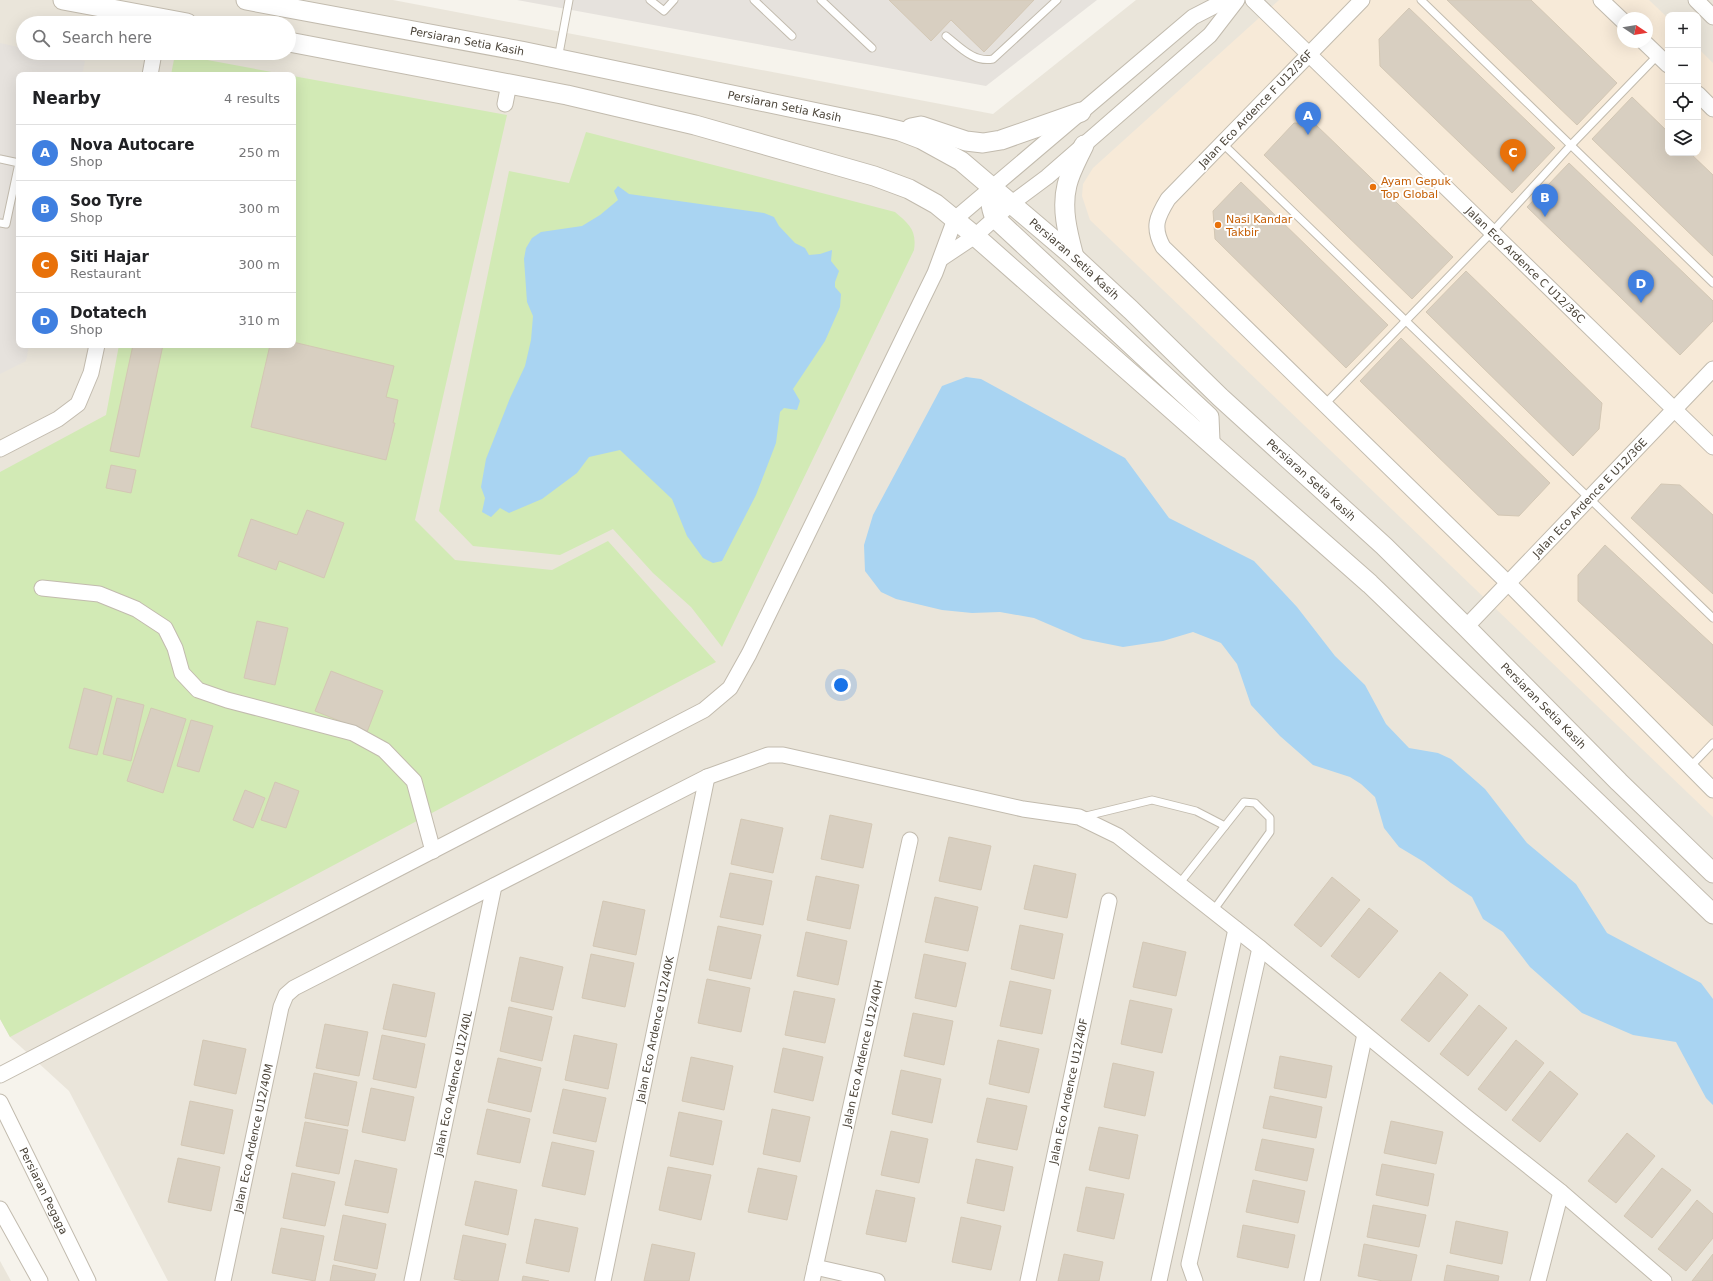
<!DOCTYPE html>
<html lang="en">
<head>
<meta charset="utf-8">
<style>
	body { margin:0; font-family:"DejaVu Sans",sans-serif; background:#f2f2f2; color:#202124 }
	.controls { position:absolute; right:12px; top:12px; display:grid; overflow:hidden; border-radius:8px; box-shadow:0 4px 16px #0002 }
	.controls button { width:36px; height:36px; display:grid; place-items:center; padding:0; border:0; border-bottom:1px solid #e0e0e0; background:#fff; color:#202124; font:20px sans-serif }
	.compass { position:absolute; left:1617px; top:12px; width:36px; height:36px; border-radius:50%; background:#fff; box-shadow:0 4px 16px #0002; rotate:102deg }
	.you { position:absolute; left:841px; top:685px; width:14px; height:14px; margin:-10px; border:3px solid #fff; border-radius:50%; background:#1a73e8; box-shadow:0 0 0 6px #1a73e833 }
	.badge { display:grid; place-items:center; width:26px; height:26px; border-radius:50%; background:#fc3f1d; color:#fff; font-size:13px; font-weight:700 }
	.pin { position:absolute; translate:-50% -33px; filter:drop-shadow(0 1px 2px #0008) }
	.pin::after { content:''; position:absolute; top:21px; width:14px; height:12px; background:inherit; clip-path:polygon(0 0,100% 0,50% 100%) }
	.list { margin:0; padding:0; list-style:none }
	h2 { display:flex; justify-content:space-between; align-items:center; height:52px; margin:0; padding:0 16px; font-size:17px }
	h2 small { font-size:13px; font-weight:400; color:#757577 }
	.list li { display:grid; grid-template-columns:26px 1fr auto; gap:12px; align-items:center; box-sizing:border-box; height:56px; padding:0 16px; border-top:1px solid #e0e0e0 }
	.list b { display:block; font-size:15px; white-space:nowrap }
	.list p { margin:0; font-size:13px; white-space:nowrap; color:#757577 }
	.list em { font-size:13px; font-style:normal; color:#757577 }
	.icon { flex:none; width:22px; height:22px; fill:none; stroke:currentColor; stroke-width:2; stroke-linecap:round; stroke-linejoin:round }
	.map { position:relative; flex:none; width:1713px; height:1281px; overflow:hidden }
	.search { position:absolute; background:#fff; box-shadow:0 4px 16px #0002; left:16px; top:16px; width:280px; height:44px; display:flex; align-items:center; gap:10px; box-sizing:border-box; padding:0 14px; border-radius:22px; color:#757577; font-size:15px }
	.panel { position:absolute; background:#fff; box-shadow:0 4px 16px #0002; left:16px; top:72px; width:280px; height:276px; border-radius:8px }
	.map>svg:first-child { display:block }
</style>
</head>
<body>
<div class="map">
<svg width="1713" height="1281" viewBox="0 0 1713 1281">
	<rect width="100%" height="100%" fill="#f6f3ec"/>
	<g fill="#eae5da" fill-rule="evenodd">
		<path d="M 0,0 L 393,0 L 993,114 L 1136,0 L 1713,0 L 1713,1281 L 168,1281 L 69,1091 L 10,1037 L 0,1019 ZM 1668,15 L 1698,15 L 1698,153 L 1668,153 ZM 1623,18 L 1647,18 L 1647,42 L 1623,42 ZM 23,23 L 289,23 L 289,53 L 23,53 ZM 19,75 L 293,75 L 293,345 L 19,345 Z"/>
		<path d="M 0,1261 L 11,1281 L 0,1281 Z"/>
	</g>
	<path fill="#f7ead8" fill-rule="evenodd" d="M 1279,0 L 1649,0 L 1668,18 L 1668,153 L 1698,153 L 1698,48 L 1713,63 L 1713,817 L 1090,220 L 1082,196 L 1083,184 L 1093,168 ZM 1623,18 L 1647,18 L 1647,42 L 1623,42 Z"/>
	<g fill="#e6e2dd">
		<path d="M 517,0 L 1097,0 L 986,86 Z"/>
		<path d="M 0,43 L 23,48 L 23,53 L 49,53 L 85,61 L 82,75 L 19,75 L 19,345 L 29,345 L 26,361 L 0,374 Z"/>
	</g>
	<g fill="#d2eab5">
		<path d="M 175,54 L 288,75 L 171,75 Z"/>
		<path d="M 293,76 L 507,115 L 415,520 L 455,560 L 552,570 L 608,541 L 716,662 L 10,1037 L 0,1019 L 0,472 L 106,415 L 119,345 L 293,345 Z"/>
		<path d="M 586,132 L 895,212 C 909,224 917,230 914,250 L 722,647 L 691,607 L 653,573 L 613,529 L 560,555 L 473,546 L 439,511 L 509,171 L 569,183 Z"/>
	</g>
	<g fill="#a9d4f2">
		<path d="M 618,186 L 629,194 L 764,213 L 774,217 L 779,226 L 795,243 L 805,248 L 809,255 L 820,254 L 832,250 L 831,261 L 839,271 L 835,282 L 835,287 L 841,294 L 840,307 L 825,341 L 793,389 L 800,401 L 797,410 L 784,408 L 780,412 L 776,443 L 756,495 L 722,561 L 713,563 L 703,558 L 687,536 L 672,499 L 620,450 L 589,457 L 577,473 L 542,499 L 509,513 L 500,508 L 491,517 L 482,512 L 485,498 L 481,487 L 486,459 L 510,398 L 525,366 L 531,340 L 533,316 L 527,302 L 524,259 L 526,248 L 532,238 L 541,232 L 582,226 L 600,215 L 618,200 L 614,191 Z"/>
		<path d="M 966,377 L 981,379 L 1125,458 L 1169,518 L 1254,561 L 1297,607 L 1335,656 L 1365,685 L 1386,724 L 1409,748 L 1438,753 L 1451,759 L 1485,789 L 1527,843 L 1576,884 L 1607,933 L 1701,983 L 1713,999 L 1713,1105 L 1706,1098 L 1676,1042 L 1633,1035 L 1582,1013 L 1530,967 L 1503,932 L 1483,919 L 1472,897 L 1451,883 L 1424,862 L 1399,847 L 1384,828 L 1375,797 L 1361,784 L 1350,777 L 1313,765 L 1280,736 L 1251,705 L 1237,664 L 1221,643 L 1193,632 L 1163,641 L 1123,647 L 1083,639 L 1034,618 L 1000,612 L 972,613 L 942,610 L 896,599 L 881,592 L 865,571 L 864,545 L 873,515 L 942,386 Z"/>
	</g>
	<g fill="#d8cfc1" stroke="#d3c7b4">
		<path d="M 889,0 L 1034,0 L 984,52 L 951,20 L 931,41 Z"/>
		<path d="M 1447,0 L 1531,0 L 1617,83 L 1577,125 Z"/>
		<path d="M 1409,8 L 1555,148 L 1512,193 L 1380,66 L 1379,39 Z"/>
		<path d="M 1632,97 L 1668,132 L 1668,153 L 1690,153 L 1713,175 L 1713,256 L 1592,139 Z"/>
		<path d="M 1294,123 L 1315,124 L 1453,257 L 1412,299 L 1264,155 Z"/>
		<path d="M 1569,163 L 1713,301 L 1713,321 L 1680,355 L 1527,207 Z"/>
		<path d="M 1241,182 L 1388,325 L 1346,368 L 1215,239 L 1213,211 Z"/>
		<path d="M 1466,271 L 1602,403 L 1599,429 L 1573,456 L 1426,312 Z"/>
		<path d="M 1401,338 L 1550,483 L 1519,516 L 1498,515 L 1360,381 Z"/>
		<path d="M 293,342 L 394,366 L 386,397 L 398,400 L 393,423 L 395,423 L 386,460 L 251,427 L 270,345 L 293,345 Z"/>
		<path d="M 133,345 L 163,345 L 139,457 L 110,451 Z"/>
		<path d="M 111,465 L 136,470 L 131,493 L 106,488 Z"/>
		<path d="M 1661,484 L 1680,485 L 1713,515 L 1713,594 L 1631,518 Z"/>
		<path d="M 307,510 L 344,523 L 324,578 L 279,561 L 276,570 L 238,556 L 251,519 L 297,535 Z"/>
		<path d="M 1605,545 L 1713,645 L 1713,726 L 1578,601 L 1578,575 Z"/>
		<path d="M 257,621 L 288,628 L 275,685 L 244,678 Z"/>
		<path d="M 331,671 L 383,691 L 367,732 L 315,711 Z"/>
		<path d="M 84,688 L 112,696 L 97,755 L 69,748 Z"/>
		<path d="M 117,698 L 144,705 L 131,761 L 103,754 Z"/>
		<path d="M 151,708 L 186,719 L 163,793 L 127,781 Z"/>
		<path d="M 191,720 L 213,726 L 199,772 L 177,766 Z"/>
		<path d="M 275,782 L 299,791 L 286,828 L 261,820 Z"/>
		<path d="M 245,790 L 265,798 L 253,828 L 233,820 Z"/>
		<path d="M 830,815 L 872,824 L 863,868 L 821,859 Z"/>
		<path d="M 741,819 L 783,828 L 773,873 L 731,864 Z"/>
		<path d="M 949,837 L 991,846 L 981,890 L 939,881 Z"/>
		<path d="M 1034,865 L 1076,874 L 1067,918 L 1024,909 Z"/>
		<path d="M 730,873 L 772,881 L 763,925 L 720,917 Z"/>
		<path d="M 816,876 L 859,885 L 850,929 L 807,920 Z"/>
		<path d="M 1332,877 L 1360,900 L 1321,947 L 1294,925 Z"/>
		<path d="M 935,897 L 978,907 L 968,951 L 925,942 Z"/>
		<path d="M 603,901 L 645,910 L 636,955 L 593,946 Z"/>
		<path d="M 1369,908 L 1398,931 L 1359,978 L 1331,956 Z"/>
		<path d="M 1020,925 L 1063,934 L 1054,979 L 1011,969 Z"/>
		<path d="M 718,926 L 761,935 L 751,979 L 709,970 Z"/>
		<path d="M 806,932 L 847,941 L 838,985 L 797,976 Z"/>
		<path d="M 1143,942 L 1186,952 L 1176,996 L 1133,987 Z"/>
		<path d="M 591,954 L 634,963 L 625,1007 L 582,998 Z"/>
		<path d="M 924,954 L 966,963 L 956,1007 L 915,998 Z"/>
		<path d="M 520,957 L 563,967 L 553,1010 L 511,1001 Z"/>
		<path d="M 1440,972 L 1468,995 L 1429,1042 L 1401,1020 Z"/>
		<path d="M 707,979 L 750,988 L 741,1032 L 698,1023 Z"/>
		<path d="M 1010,981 L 1051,990 L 1042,1034 L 1000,1026 Z"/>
		<path d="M 393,984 L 435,993 L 426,1037 L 383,1029 Z"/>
		<path d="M 794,991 L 835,999 L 825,1043 L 785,1035 Z"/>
		<path d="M 1130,1000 L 1172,1009 L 1162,1053 L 1121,1044 Z"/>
		<path d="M 1479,1005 L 1507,1028 L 1468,1076 L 1440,1054 Z"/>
		<path d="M 509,1007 L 552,1017 L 542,1061 L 500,1051 Z"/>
		<path d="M 913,1013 L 953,1021 L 944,1065 L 904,1056 Z"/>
		<path d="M 325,1024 L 368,1032 L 359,1076 L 316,1068 Z"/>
		<path d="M 382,1035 L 425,1044 L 416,1088 L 373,1079 Z"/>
		<path d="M 574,1035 L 617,1044 L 608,1089 L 565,1080 Z"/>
		<path d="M 203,1040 L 246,1049 L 236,1094 L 194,1085 Z"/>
		<path d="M 998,1040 L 1039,1049 L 1029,1093 L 989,1084 Z"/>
		<path d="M 1516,1040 L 1544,1063 L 1506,1111 L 1478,1089 Z"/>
		<path d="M 783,1048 L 823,1057 L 813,1101 L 774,1092 Z"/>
		<path d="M 1280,1056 L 1332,1066 L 1326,1098 L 1274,1088 Z"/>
		<path d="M 691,1057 L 733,1066 L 724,1110 L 682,1101 Z"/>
		<path d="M 498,1058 L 541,1068 L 531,1112 L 488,1102 Z"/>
		<path d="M 1113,1063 L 1154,1072 L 1145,1116 L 1104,1107 Z"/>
		<path d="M 901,1070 L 941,1079 L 932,1123 L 892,1114 Z"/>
		<path d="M 1550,1071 L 1578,1094 L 1540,1142 L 1512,1120 Z"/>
		<path d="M 314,1073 L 357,1082 L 348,1126 L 305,1118 Z"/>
		<path d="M 371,1088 L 414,1097 L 405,1141 L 362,1132 Z"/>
		<path d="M 563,1089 L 606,1098 L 596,1142 L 553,1133 Z"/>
		<path d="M 1270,1096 L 1322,1107 L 1316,1138 L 1263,1128 Z"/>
		<path d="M 987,1098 L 1027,1106 L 1017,1150 L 977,1142 Z"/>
		<path d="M 190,1101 L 233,1110 L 224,1154 L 181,1145 Z"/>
		<path d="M 487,1109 L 530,1119 L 520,1163 L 477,1154 Z"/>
		<path d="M 772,1109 L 810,1117 L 800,1162 L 763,1154 Z"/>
		<path d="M 679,1112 L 722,1121 L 713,1165 L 670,1156 Z"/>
		<path d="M 1391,1121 L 1443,1132 L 1436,1164 L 1384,1153 Z"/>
		<path d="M 305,1122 L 348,1130 L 339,1174 L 296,1166 Z"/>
		<path d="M 1099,1127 L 1138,1135 L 1129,1179 L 1089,1170 Z"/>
		<path d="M 891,1131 L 928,1139 L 919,1183 L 881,1175 Z"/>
		<path d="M 1627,1133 L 1655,1156 L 1616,1203 L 1588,1181 Z"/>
		<path d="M 1262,1139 L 1314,1149 L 1307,1181 L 1255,1170 Z"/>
		<path d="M 552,1142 L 594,1151 L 585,1195 L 542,1186 Z"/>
		<path d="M 178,1158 L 220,1167 L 211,1211 L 168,1202 Z"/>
		<path d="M 976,1159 L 1013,1167 L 1004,1211 L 967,1203 Z"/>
		<path d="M 355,1160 L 397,1169 L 388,1213 L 345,1205 Z"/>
		<path d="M 1382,1164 L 1434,1174 L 1428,1206 L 1376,1195 Z"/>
		<path d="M 668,1167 L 711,1175 L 701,1220 L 659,1210 Z"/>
		<path d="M 758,1168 L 797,1176 L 787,1220 L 748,1212 Z"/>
		<path d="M 1662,1168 L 1691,1190 L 1652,1238 L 1624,1216 Z"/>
		<path d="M 292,1173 L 335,1182 L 325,1226 L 283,1218 Z"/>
		<path d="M 1253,1180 L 1305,1191 L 1298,1223 L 1246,1212 Z"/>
		<path d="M 475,1181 L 517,1190 L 508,1235 L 465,1225 Z"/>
		<path d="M 1086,1187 L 1124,1194 L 1114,1239 L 1077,1231 Z"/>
		<path d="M 876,1190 L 915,1198 L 906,1242 L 866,1234 Z"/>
		<path d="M 1697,1200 L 1713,1214 L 1713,1238 L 1686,1271 L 1658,1249 Z"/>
		<path d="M 1373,1205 L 1426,1215 L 1419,1247 L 1367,1237 Z"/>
		<path d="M 343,1215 L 386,1224 L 377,1269 L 334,1260 Z"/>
		<path d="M 961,1217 L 1001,1226 L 991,1270 L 952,1262 Z"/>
		<path d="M 535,1219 L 578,1228 L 569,1272 L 526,1263 Z"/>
		<path d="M 1456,1221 L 1508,1232 L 1502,1264 L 1450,1253 Z"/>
		<path d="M 1243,1225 L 1295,1235 L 1288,1268 L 1237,1257 Z"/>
		<path d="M 281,1228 L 324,1236 L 315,1281 L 272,1273 Z"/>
		<path d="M 463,1235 L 506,1244 L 498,1281 L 465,1281 L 454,1279 Z"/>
		<path d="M 652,1244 L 695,1253 L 689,1281 L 644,1281 Z"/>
		<path d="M 1364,1244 L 1417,1255 L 1411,1281 L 1383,1281 L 1358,1276 Z"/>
		<path d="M 1064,1254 L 1103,1262 L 1099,1281 L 1058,1281 Z"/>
		<path d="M 1713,1254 L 1713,1281 L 1692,1281 Z"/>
		<path d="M 333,1265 L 376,1274 L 374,1281 L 330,1281 Z"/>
		<path d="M 1447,1265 L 1499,1276 L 1498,1281 L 1444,1281 Z"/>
		<path d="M 523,1276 L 549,1281 L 522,1281 Z"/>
	</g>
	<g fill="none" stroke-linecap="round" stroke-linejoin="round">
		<g stroke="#c2bbae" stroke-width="9">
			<g id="service">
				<path d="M 650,0 L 664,11 L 674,0"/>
				<path d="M 754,0 L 792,36"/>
				<path d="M 821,0 L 872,48"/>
				<path d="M 1421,0 L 1713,283"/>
				<path d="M 946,36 C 960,47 974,63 993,59 L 1057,0"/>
				<path d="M 558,59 L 569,0"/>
				<path d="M 1222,143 L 1713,618"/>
				<path d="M 0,159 L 19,163 L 6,224 L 0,223"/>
				<path d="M 1325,404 L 1492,232 L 1571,145 L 1658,55"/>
				<path d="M 1690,767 L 1713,743"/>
				<path d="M 1082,817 L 1152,800 L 1196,811 L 1225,826"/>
				<path d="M 1179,884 L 1244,802 L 1255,803 L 1270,818 L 1270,832 L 1213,911"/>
			</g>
		</g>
		<g stroke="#c2bbae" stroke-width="17">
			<g id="minor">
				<path id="s1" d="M 1253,0 L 1713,447"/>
				<path d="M 1362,0 L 1168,199 C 1157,217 1152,227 1163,247 L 1508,583 L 1713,790"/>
				<path d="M 1601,0 L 1623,21"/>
				<path d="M 1696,0 L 1713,17"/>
				<path d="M 1644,42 L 1668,65"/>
				<path d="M 150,75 L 154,53"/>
				<path d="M 1698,94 L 1713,109"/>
				<path d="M 505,104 L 509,84"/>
				<path d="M 942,258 L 975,236 L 1012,203 L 1047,177 L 1210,35 L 1237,0"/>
				<path d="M 0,449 L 58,419 L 78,404 L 91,373 L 97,345"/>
				<path d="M 42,588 L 99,594 L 136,609 L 165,628 L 175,648 L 182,673 L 198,690 L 227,700 L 353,733 L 384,750 L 414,781 L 433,851"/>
				<path id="s2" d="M 1466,627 L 1713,369"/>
				<path d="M 0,1075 L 704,710 L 730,688 L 749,654 L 935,273 L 955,219 L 1193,17 L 1226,0"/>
				<path id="s3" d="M 0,1102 L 88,1281"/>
				<path d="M 0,1209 L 40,1281"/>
				<path d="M 815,1267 L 877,1281"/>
				<path id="s4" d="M 223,1281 L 281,1007 L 286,995 L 294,988 L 707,777 L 768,755 L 783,755 L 1023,809 L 1079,817 L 1118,836 L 1260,948 L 1469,1119 L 1561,1192 L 1664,1281"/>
				<path id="s5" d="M 412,1281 L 494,886"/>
				<path id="s6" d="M 603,1281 L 707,777"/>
				<path id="s7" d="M 812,1281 L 910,840"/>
				<path id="s8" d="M 1028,1281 L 1109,901"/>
				<path d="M 1159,1281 L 1236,929"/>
				<path d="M 1195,1281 L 1189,1264 L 1260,948"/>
				<path d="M 1312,1281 L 1365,1034"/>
				<path d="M 1538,1281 L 1561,1192"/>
			</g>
		</g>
		<g stroke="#c2bbae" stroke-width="21">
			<g id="tertiary">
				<path d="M 63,0 L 187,23"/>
				<path id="s9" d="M 246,0 L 521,51 L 875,125 L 900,131 L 921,139 L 961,161 L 1074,257 L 1131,310 L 1220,397 L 1384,546 L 1466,627 L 1619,782 L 1713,873"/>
				<path d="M 289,42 L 567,95 L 695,125 L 839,166 L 874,176 L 909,189 L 936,204 L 975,236 L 1370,584 L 1713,914"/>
				<path d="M 911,128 L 921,126 L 966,141 L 983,143 L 1001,140 L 1081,112"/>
				<path d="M 993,187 C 990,199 990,207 995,218 L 1209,417 L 1210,441"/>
				<path d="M 1074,257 C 1068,234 1061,209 1067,185 C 1070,172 1078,158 1084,145"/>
			</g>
		</g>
		<use href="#service" stroke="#fff" stroke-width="7"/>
		<use href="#minor" stroke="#fff" stroke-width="15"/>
		<use href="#tertiary" stroke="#fff" stroke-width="19"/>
	</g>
	<g fill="#e8710a" stroke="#fff" stroke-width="1.5">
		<circle cx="1373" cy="187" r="4"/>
		<circle cx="1218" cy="225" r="4"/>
	</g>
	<g text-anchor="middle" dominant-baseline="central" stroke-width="4" stroke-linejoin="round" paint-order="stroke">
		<g font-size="11" fill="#4b4439" stroke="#fff">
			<text stroke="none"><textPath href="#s9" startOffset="225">Persiaran Setia Kasih</textPath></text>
			<text stroke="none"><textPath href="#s9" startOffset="549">Persiaran Setia Kasih</textPath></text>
			<text transform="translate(1256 109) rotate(-46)">Jalan Eco Ardence F U12/36F</text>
			<text stroke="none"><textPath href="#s9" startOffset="885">Persiaran Setia Kasih</textPath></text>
			<text stroke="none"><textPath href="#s1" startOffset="380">Jalan Eco Ardence C U12/36C</textPath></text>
			<text stroke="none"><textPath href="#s9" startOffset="1209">Persiaran Setia Kasih</textPath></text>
			<text stroke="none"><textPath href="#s2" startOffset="179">Jalan Eco Ardence E U12/36E</textPath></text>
			<text stroke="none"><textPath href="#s9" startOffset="1533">Persiaran Setia Kasih</textPath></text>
			<text stroke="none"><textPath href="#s6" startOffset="257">Jalan Eco Ardence U12/40K</textPath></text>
			<text stroke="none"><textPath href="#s7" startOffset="233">Jalan Eco Ardence U12/40H</textPath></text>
			<text stroke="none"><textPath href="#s5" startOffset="202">Jalan Eco Ardence U12/40L</textPath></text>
			<text stroke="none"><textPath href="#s8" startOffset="194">Jalan Eco Ardence U12/40F</textPath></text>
			<text stroke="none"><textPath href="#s4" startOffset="146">Jalan Eco Ardence U12/40M</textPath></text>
			<text stroke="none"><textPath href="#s3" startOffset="99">Persiaran Pegaga</textPath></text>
		</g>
		<g font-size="11" fill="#c56008" stroke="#fff" text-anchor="start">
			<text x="1381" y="181">Ayam Gepuk<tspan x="1381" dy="13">Top Global</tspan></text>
			<text x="1226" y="219">Nasi Kandar<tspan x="1226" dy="13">Takbir</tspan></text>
		</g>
	</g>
</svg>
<div class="controls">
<button>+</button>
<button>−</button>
<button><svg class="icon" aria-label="locate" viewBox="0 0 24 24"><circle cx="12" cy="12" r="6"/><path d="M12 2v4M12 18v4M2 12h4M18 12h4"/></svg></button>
<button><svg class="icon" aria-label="layers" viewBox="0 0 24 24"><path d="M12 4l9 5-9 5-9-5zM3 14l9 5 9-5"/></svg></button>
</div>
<svg class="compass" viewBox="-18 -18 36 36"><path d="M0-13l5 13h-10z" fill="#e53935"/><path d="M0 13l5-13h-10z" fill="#757577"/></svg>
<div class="you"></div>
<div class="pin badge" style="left:1308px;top:135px;background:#3f7fe0">A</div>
<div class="pin badge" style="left:1545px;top:217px;background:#3f7fe0">B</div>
<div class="pin badge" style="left:1513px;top:172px;background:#e8710a">C</div>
<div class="pin badge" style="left:1641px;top:303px;background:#3f7fe0">D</div>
<div class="search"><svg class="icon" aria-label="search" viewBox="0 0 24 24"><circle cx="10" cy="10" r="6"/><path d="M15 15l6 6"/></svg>Search here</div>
<section class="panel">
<h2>Nearby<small>4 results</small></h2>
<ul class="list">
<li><span class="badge" style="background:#3f7fe0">A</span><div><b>Nova Autocare</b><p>Shop</p></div><em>250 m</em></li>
<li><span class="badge" style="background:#3f7fe0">B</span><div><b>Soo Tyre</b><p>Shop</p></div><em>300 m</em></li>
<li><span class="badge" style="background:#e8710a">C</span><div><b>Siti Hajar</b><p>Restaurant</p></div><em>300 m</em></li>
<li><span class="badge" style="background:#3f7fe0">D</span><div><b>Dotatech</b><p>Shop</p></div><em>310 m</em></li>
</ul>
</section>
</div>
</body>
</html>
